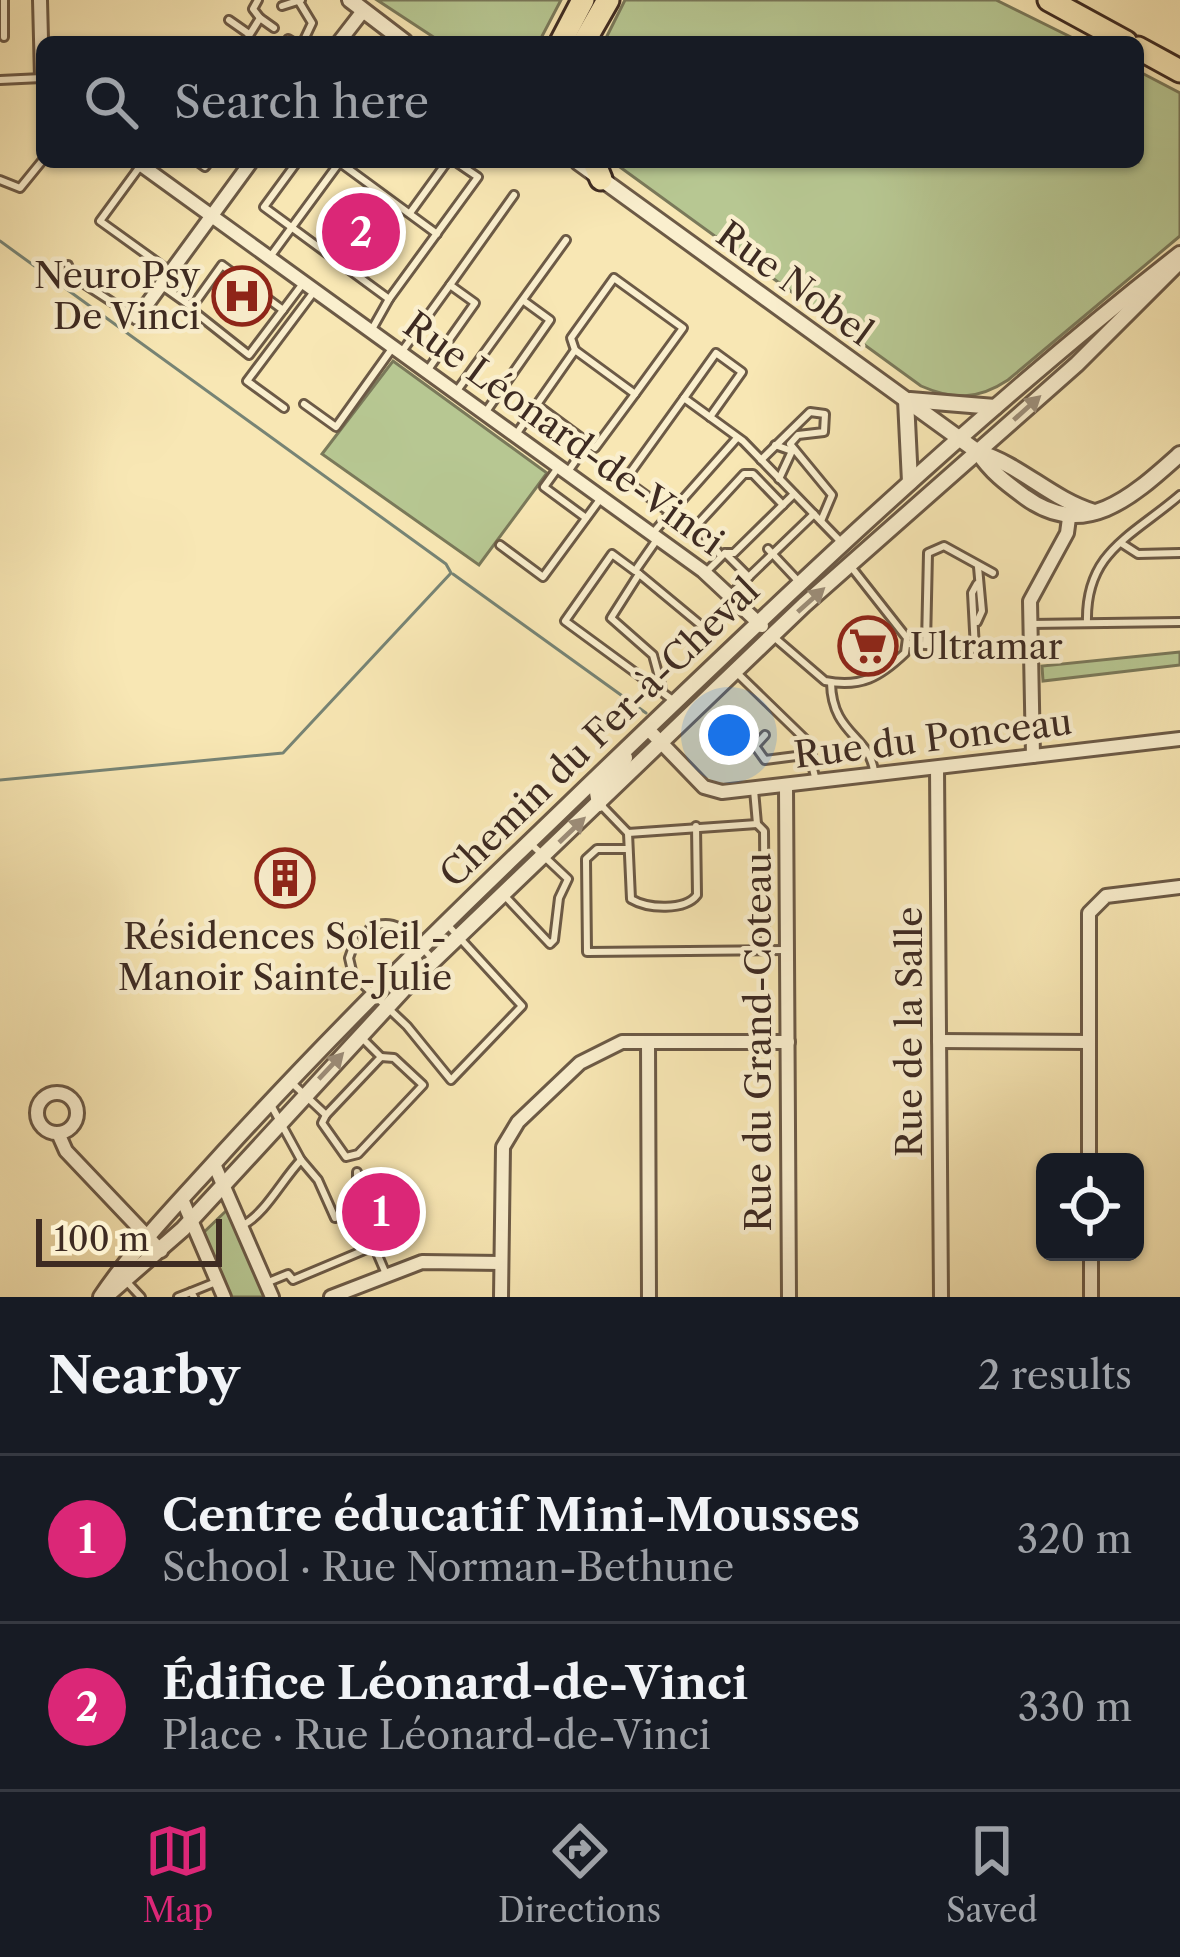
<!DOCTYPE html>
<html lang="en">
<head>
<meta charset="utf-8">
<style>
	body { margin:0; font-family:"Libre Caslon Text",serif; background:#20242c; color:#f1f3f6 }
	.controls { position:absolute; right:36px; bottom:36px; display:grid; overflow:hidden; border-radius:18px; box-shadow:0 3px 9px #0004 }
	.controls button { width:108px; height:108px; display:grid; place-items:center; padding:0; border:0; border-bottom:3px solid #363941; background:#171b24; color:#f1f3f6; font:60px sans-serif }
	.scale { position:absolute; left:36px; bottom:30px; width:186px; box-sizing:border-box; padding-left:12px; border:6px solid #3e2b22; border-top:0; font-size:33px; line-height:42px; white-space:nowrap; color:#3e2b22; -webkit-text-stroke:9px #faefce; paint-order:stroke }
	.you { position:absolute; left:729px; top:735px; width:42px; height:42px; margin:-30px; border:9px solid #fff; border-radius:50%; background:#1a73e8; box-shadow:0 0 0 18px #1a73e833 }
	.badge { display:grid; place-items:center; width:78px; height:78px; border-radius:50%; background:#db2777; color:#fff; font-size:39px; font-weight:700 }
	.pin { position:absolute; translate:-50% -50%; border:6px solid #fff; box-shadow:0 3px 12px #0006 }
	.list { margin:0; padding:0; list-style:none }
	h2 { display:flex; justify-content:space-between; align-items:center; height:156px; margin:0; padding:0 48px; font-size:51px }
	h2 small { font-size:39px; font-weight:400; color:#9ea1a6 }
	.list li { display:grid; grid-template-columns:78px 1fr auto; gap:36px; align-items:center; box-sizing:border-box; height:168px; padding:0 48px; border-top:3px solid #363941 }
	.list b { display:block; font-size:45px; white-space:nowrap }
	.list p { margin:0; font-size:39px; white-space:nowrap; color:#9ea1a6 }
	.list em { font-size:39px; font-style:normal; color:#9ea1a6 }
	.icon { flex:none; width:66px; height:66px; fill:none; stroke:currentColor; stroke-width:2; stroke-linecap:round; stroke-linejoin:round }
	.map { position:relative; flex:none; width:1180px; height:1297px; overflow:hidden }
	.search { position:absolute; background:#171b24; box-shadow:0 3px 9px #0004; left:36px; right:36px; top:36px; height:132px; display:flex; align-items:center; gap:30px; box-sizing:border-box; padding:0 42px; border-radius:18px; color:#9ea1a6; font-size:45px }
	.sheet { height:492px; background:#171b24 }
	nav { display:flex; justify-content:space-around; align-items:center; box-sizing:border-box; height:168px; border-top:3px solid #363941; background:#171b24; font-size:33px; color:#9ea1a6 }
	nav a { display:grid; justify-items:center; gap:6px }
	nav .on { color:#db2777 }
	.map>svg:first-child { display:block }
</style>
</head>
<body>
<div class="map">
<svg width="1180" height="1297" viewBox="0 0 1180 1297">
	<rect width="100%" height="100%" fill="#f8e7b4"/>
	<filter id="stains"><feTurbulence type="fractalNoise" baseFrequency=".00167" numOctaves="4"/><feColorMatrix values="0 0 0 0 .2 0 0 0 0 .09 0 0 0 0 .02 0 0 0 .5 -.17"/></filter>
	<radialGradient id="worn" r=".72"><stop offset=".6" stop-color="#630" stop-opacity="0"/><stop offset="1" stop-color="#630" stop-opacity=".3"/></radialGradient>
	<g fill="#b7c792" stroke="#7a795a" stroke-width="3">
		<path d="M 377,0 L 561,0 L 539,42 L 441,42 Z"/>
		<path d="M 625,0 L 996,0 L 1081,42 L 604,42 Z"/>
		<path d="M 1138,71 L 1180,93 L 1180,236 L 1008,380 C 978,400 953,400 921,386 L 613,162 L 1138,162 Z"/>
		<path d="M 393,361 L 547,473 L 479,565 L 322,454 Z"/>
		<path d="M 1180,652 L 1180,665 L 1043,681 L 1042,666 Z"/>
		<path d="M 228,1209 L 265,1297 L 231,1297 L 203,1233 Z"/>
	</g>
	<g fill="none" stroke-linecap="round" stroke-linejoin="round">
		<g stroke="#778475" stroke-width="3">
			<path d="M 0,241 L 446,564 L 451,573 L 283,753 L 0,780"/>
			<path d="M 453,574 L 646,713"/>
		</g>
		<g stroke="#6c5a46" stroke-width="12">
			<g id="service">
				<path d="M 258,0 L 253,9 L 260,18"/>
				<path d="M 298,0 L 312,23 L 303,42"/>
				<path d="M 282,6 L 301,0"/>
				<path d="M 229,20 L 249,34"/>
				<path d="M 4,37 L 4,0"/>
				<path d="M 288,39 L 293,42"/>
				<path d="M 245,42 L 260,18 L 274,28"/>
				<path d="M 0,80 L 42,78"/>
				<path d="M 198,162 L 205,167 L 209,162"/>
				<path d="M 297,162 L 264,207 L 389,299 L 371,331"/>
				<path d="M 339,162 L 437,234"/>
				<path d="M 141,165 L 100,221 L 168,270"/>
				<path d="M 0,180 L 20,188 L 42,161"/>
				<path d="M 410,213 L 447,162"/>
				<path d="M 270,257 L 339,163"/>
				<path d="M 68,265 L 72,276 L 135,317"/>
				<path d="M 161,285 L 192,307 L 222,265 L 283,310 L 304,282"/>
				<path d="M 450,285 L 514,195"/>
				<path d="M 389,299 L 478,177 L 456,162"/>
				<path d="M 191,309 L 249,355 L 283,310"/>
				<path d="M 403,350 L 450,285 L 475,303 L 427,371"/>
				<path d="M 575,350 L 571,338 L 614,278 L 683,328 L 635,394"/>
				<path d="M 456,392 L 566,240"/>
				<path d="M 684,398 L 716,353 L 742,372 L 710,417"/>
				<path d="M 304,404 L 336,427 L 391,350"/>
				<path d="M 284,408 L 247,381 L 313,293"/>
				<path d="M 485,413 L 550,320 L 524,301"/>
				<path d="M 517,433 L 575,350 L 635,394 L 595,448 L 537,405"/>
				<path d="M 775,445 L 792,451 L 779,479"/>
				<path d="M 761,460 L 810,412 L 825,414 L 824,432 L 798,435 L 790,444 L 832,495 L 821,521"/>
				<path d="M 557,469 L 544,487 L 586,518"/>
				<path d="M 567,473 L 588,443"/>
				<path d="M 668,511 L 625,480 L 684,398 L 743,441 L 841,542"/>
				<path d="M 652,534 L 737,438"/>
				<path d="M 658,538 L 635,571 L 612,554 L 565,621 L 674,701"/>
				<path d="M 1121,543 L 1138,554 L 1180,553"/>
				<path d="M 500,545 L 543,577 L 601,498"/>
				<path d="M 768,549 L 799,582"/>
				<path d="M 725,553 L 734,553 L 794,494"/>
				<path d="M 721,556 L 697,525 L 744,474 L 753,474 L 783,505"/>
				<path d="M 638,573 L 708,631"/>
				<path d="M 705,573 L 725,553 L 749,577"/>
				<path d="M 639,574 L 611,618 L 653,655 L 662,688"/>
				<path d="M 730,595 L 814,514"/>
				<path d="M 977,622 L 982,611 L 978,567"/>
				<path d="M 1087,623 C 1085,552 1131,537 1180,495"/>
				<path d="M 1030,624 L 1180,622"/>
				<path d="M 775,638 L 825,681 C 861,688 880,677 905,653 L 907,638 L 852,568"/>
				<path d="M 908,644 L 1030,651"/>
				<path d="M 926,644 L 928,553 L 944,546 L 993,573"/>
				<path d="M 975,649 L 972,593 L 977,584"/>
				<path d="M 736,672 L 806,740 L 816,781"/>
				<path d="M 831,683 C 832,734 869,735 874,771"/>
				<path d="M 765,735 L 755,746 L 765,760 L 812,754"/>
				<path d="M 602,806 L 628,833 L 757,824 L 754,790"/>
				<path d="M 757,824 L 764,831 L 765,949"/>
				<path d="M 628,833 L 631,899 C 648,909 685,911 697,895 L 696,826"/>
				<path d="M 628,849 L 597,849 L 586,859 L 587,952 L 784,950"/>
				<path d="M 504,895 L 550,944 L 554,940 L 559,898 L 568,879 L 531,844"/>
				<path d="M 370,928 C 398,914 413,939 432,958"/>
				<path d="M 355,941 L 349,958 L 353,975 L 407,1026 L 451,1080 L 522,1006 L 445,922"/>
				<path d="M 291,1082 L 326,1115 L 381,1057 L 362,1038"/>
				<path d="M 271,1105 L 301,1160"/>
				<path d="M 326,1115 L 322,1123 L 346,1157 L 358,1154 L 423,1085 L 394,1058 L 381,1057"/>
				<path d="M 357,1172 L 357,1225 L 367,1249"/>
				<path d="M 243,1225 C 265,1214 282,1180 301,1160 L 318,1180 L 335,1218"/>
				<path d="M 374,1246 L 387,1240"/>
				<path d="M 127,1282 L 141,1297"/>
				<path d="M 266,1283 L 288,1274 L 293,1280 L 374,1246 L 386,1274"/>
				<path d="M 178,1297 L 191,1292"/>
				<path d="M 194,1297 L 191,1292 L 216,1282"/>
			</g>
		</g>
		<g stroke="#6c5a46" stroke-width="18">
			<g id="minor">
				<path d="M 40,0 L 42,77"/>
				<path d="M 339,42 L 363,11"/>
				<path d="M 137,162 L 703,571 L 762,626"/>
				<path d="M 137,318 L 251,162"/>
				<path d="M 647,728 L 704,787 L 722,792 L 1180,739"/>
				<path d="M 1033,756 L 1030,601 L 1067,533 L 1069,518"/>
				<path d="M 937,768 L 941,1297"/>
				<path d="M 786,786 L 789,1297"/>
				<path d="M 939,1041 L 1088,1042"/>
				<path d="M 648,1042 L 649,1297"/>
				<circle cx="57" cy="1113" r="20"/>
				<path d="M 58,1133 L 66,1151 L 161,1251"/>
				<path d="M 1089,1162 L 1089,913 L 1106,896 L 1180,887"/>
				<path d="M 214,1164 L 272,1297"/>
				<path d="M 182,1199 L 224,1297"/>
				<path d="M 1091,1252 L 1091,1297"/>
				<path d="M 331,1297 L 422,1262 L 501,1263"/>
				<path d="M 501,1297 L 503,1147 L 518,1122 L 580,1063 L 622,1042 L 788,1042"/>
			</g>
		</g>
		<g stroke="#6c5a46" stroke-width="20">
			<g id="tertiary">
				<path d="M 350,0 L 405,42"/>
				<path d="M 578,162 L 978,452 C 1021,465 1051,499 1094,512"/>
				<path d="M 906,400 L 910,482"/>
				<path d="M 910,400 L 995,407"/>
				<path d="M 978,452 C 991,472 1006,483 1025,497 C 1085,541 1133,496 1180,454"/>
				<path d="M 599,804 L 597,792 L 625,758"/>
				<path d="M 101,1297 C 136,1245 182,1199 224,1152 C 318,1049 415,952 516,855 C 731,648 945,438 1180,254"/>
				<path d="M 105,1297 L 183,1229 L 404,989 L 804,605 L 1077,364 L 1176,265"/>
			</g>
		</g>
		<g stroke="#3e2b22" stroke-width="27">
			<g id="motorway">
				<path d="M 1049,0 L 1126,42"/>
				<path d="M 561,42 L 583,0"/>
				<path d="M 584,42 L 608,0"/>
				<path d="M 1138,48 L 1180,71"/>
				<path d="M 594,162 L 601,179"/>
			</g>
		</g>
		<use href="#service" stroke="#faefce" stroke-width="6"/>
		<use href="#minor" stroke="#faefce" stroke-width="12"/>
		<use href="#tertiary" stroke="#faefce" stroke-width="14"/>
		<use href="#motorway" stroke="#f8e7b4" stroke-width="21"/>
	</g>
	<defs><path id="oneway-solid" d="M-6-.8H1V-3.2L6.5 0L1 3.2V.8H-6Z" transform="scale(3)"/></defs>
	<g fill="#9c8d78">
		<use href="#oneway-solid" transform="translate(1027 408) rotate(-42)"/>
		<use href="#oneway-solid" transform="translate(811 600) rotate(-42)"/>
		<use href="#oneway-solid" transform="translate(572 830) rotate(-44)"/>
		<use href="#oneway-solid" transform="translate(331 1066) rotate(-47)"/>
	</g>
	<defs>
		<g id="hospital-ring" transform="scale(3)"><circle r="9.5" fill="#faefce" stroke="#8f2418" stroke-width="1.5"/><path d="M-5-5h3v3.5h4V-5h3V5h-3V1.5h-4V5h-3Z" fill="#8f2418"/></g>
		<g id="supermarket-ring" transform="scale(3)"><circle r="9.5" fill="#faefce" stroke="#8f2418" stroke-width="1.5"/><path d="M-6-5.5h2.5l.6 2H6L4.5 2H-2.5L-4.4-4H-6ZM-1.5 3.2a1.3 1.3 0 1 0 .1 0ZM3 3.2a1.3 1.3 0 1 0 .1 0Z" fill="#8f2418"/></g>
		<g id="building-ring" transform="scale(3)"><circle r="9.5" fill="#faefce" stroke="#8f2418" stroke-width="1.5"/><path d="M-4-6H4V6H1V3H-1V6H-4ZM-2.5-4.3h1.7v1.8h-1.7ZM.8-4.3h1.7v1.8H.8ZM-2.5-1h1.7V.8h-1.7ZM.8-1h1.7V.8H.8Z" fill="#8f2418"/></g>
	</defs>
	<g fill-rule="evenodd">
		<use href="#hospital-ring" x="242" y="296"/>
		<use href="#supermarket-ring" x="868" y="646"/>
		<use href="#building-ring" x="285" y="878"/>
	</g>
	<g text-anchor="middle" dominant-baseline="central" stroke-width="9" stroke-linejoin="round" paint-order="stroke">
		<g font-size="36" fill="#3e2b22" stroke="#faefce" text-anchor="end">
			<text x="200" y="275">NeuroPsy<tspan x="200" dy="41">De Vinci</tspan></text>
			<text x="910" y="646" text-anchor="start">Ultramar</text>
			<text x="285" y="936" text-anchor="middle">Résidences Soleil -<tspan x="285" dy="41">Manoir Sainte-Julie</tspan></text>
		</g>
		<g font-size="36" fill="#3e2b22" stroke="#faefce">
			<text transform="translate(795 283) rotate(36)">Rue Nobel</text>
			<text transform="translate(564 433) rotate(36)">Rue Léonard-de-Vinci</text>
			<text transform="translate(599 732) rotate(-44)">Chemin du Fer-à-Cheval</text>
			<text transform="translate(933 738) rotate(-7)">Rue du Ponceau</text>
			<text transform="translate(909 1032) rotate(-90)">Rue de la Salle</text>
			<text transform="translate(758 1042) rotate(-90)">Rue du Grand-Coteau</text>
		</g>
	</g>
	<rect width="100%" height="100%" filter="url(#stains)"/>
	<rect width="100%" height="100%" fill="url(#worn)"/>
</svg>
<div class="controls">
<button><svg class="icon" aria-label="locate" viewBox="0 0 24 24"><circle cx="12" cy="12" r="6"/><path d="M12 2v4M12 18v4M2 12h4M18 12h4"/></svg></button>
</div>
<div class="scale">100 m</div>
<div class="you"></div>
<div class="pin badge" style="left:381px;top:1212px">1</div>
<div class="pin badge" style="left:361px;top:232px">2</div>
<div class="search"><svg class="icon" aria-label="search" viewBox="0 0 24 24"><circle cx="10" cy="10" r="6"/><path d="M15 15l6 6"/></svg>Search here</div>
</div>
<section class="sheet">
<h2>Nearby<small>2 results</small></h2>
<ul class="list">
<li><span class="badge">1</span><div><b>Centre éducatif Mini-Mousses</b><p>School · Rue Norman-Bethune</p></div><em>320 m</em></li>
<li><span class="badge">2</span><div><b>Édifice Léonard-de-Vinci</b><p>Place · Rue Léonard-de-Vinci</p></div><em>330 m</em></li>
</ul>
</section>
<nav>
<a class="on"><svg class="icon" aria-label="map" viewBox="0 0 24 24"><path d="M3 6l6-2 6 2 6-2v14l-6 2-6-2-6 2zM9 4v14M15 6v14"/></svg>Map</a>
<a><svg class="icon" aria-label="directions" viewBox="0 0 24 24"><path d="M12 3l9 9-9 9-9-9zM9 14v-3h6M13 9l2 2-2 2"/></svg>Directions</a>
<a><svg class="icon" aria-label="saved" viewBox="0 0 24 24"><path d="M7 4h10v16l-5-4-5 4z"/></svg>Saved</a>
</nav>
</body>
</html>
